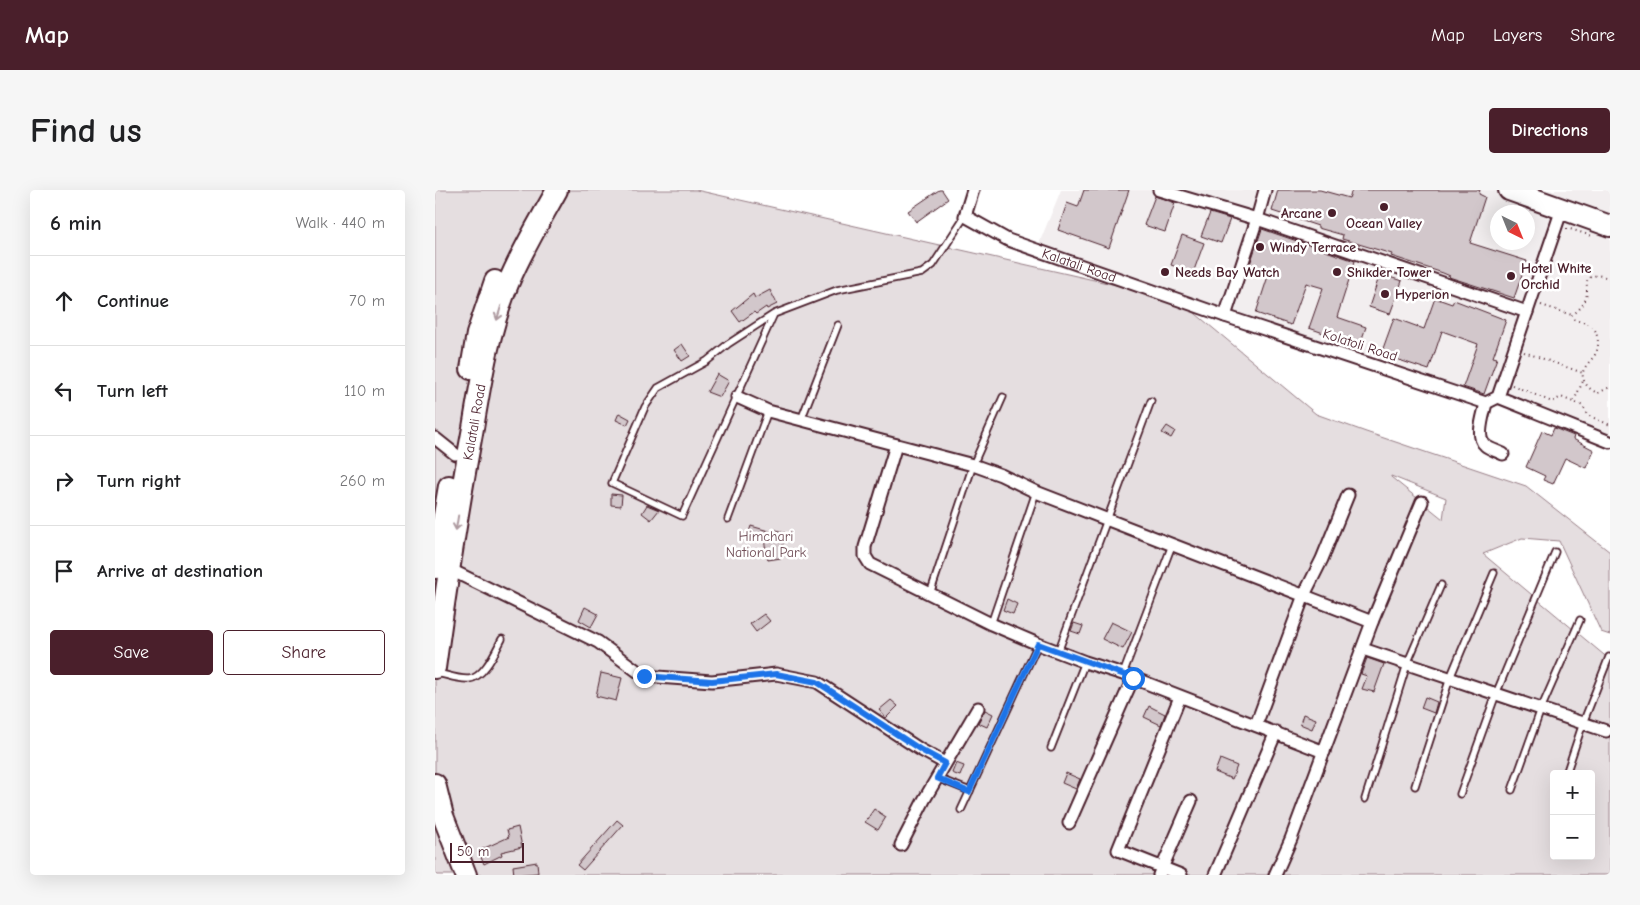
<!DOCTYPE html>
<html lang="en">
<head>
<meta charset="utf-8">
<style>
	body { margin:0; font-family:"Comic Neue",sans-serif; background:#f6f6f6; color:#202124 }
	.controls { position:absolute; right:15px; bottom:15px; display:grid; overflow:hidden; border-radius:5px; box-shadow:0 5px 20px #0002 }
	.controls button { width:45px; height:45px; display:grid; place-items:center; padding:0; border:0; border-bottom:1px solid #e0e0e0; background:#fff; color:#202124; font:25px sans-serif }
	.compass { position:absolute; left:1055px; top:15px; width:45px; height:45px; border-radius:50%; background:#fff; box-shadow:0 5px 20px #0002; rotate:137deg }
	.scale { position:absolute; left:15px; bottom:12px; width:74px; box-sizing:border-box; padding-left:5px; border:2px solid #4a1f2b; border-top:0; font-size:14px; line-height:18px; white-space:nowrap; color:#4a1f2b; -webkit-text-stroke:4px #fff; paint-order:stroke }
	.stop { position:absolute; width:15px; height:15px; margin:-11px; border:4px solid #1a73e8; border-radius:50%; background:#fff }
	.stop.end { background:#1a73e8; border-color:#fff; box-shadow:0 1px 5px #0008 }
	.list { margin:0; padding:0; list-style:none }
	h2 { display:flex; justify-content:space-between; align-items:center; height:65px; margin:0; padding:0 20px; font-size:21px }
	h2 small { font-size:16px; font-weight:400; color:#757577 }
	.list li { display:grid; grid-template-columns:32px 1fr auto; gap:15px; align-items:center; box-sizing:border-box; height:90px; padding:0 20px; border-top:1px solid #e0e0e0 }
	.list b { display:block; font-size:19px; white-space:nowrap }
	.list em { font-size:16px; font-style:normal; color:#757577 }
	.actions { display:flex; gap:10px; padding:15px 20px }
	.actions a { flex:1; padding:11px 0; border:1px solid #4a1f2b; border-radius:5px; text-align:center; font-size:18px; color:#4a1f2b }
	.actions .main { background:#4a1f2b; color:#fff }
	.icon { flex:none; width:28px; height:28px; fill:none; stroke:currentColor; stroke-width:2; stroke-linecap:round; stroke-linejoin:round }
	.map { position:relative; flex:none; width:1175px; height:685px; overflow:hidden; border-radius:5px }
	header { display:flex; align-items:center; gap:30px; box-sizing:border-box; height:70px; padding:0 25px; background:#4a1f2b; color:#fff }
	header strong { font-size:24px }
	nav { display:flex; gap:28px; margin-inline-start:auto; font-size:18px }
	.intro { display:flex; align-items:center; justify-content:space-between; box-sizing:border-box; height:120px; padding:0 30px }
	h1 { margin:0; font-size:35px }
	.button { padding:12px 22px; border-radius:5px; background:#4a1f2b; color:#fff; font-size:18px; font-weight:700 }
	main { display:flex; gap:30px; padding:0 30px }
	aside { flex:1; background:#fff; border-radius:5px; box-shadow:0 5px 20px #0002 }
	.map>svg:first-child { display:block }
</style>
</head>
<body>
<header>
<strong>Map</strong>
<nav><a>Map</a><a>Layers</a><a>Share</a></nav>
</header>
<div class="intro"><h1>Find us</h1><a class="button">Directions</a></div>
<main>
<aside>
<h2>6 min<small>Walk · 440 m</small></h2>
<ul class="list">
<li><svg class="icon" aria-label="ahead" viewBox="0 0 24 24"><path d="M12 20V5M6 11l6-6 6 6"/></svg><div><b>Continue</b></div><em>70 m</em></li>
<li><svg class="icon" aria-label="left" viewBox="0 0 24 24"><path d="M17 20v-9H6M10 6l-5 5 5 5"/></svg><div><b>Turn left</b></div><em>110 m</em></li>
<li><svg class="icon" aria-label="right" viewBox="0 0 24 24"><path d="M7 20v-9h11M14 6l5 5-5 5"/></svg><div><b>Turn right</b></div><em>260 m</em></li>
<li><svg class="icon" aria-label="arrive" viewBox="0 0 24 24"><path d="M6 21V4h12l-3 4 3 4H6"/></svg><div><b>Arrive at destination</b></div></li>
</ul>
<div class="actions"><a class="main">Save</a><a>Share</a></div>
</aside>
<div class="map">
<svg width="1175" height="685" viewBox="0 0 1175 685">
	<rect width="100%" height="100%" fill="#fff"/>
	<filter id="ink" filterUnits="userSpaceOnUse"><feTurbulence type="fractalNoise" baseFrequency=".02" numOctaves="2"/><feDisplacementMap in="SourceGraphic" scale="10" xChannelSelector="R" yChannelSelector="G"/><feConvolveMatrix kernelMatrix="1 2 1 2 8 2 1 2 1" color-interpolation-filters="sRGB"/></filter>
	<g filter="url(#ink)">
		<path fill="#f2eeef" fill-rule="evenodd" d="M 626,0 L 1175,0 L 1175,252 L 1070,210 L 1046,216 L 601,61 ZM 1062,22 L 1092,22 L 1092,52 L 1062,52 Z"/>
		<path fill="#e5dee0" stroke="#987e86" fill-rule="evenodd" d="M 0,0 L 261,0 L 743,109 L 881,224 L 931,242 L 1091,296 L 1175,362 L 1175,445 L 1166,442 L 1124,351 L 1087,348 L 1048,364 L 1175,470 L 1175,685 L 0,685 ZM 956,286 L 1011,308 L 1008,329 L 956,287 ZM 1119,584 L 1156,584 L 1156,666 L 1119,666 Z"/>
		<g fill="#d2c7cb" stroke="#4a1f2b">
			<path d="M 504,0 L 507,0 L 513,9 L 481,32 L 473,21 Z"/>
			<path d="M 649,0 L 694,0 L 674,58 L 623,40 L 632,13 L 643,17 Z"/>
			<path d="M 843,0 L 885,0 L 914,8 L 917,0 L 1045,0 L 1044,4 L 1050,7 L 1035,53 L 1092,71 L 1079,108 L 1014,87 L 1015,86 L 1008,83 L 956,66 L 957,64 L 907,49 L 908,45 L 883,38 L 883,36 L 837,21 Z"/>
			<path d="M 720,6 L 740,13 L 730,42 L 709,35 Z"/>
			<path d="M 775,23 L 795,29 L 786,53 L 766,46 Z"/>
			<path d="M 827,39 L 920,71 L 902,127 L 931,137 L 923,160 L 904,154 L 906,149 L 874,138 L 888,98 L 871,93 L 856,135 L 821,123 L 835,80 L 815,74 Z"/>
			<path d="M 747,45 L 769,53 L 758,83 L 736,75 Z"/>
			<path d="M 945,84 L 967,91 L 955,124 L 934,117 Z"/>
			<path d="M 335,100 L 342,114 L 332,119 L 331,117 L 321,124 L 319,122 L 305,132 L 297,121 L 318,104 L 320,108 Z"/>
			<path d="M 1000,108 L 1017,114 L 1019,110 L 1071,130 L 1058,167 L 1062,168 L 1049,204 L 1028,197 L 1043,154 L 1007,141 L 994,180 L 946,164 L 959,128 L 989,139 Z"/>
			<path d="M 247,154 L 255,166 L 247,171 L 239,160 Z"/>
			<path d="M 282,184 L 294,191 L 285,207 L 272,202 Z"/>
			<path d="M 184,223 L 195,229 L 192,235 L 181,230 Z"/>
			<path d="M 732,236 L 740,241 L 736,248 L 727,243 Z"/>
			<path d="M 1119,238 L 1139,246 L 1138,249 L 1159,260 L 1151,278 L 1130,268 L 1118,294 L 1108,290 L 1110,286 L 1091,277 L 1107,241 L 1116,245 Z"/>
			<path d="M 176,304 L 187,305 L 186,316 L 176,315 Z"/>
			<path d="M 212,315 L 224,320 L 216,330 L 207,323 Z"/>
			<path d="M 316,336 L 337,342 L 339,339 L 352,344 L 345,362 L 346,368 L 333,370 L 329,350 L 313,345 Z"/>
			<path d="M 572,409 L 582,414 L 578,424 L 568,420 Z"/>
			<path d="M 150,417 L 163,424 L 156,437 L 144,430 Z"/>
			<path d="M 329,424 L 335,431 L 321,442 L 315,434 Z"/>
			<path d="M 676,432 L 697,442 L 688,459 L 667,449 Z"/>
			<path d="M 639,433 L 648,436 L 645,444 L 636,441 Z"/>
			<path d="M 932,468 L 949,474 L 939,502 L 927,499 L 932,486 L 926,484 Z"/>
			<path d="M 166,483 L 187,488 L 181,511 L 161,506 Z"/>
			<path d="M 990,507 L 1002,512 L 999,523 L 986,518 Z"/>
			<path d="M 456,510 L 463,516 L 451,528 L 444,520 Z"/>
			<path d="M 714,516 L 730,524 L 726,535 L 709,527 Z"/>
			<path d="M 550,520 L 558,524 L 552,537 L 543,533 Z"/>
			<path d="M 868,524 L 881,529 L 877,539 L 865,534 Z"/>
			<path d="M 785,569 L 802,576 L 797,589 L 780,582 Z"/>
			<path d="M 521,573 L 529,576 L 525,586 L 517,583 Z"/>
			<path d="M 631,583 L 645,589 L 641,599 L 627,593 Z"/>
			<path d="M 439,619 L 451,627 L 443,640 L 430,632 Z"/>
			<path d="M 182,630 L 188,635 L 148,680 L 142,675 Z"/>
			<path d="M 83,637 L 87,657 L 66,662 L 67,665 L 49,674 L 43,661 L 74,647 L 72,640 Z"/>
			<path d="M 102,672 L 103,683 L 79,685 L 78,676 Z"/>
		</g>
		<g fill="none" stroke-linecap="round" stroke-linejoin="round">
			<g stroke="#4a1f2b" stroke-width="9">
				<g id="service">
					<path d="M 339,124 L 247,326 L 177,293 L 210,217 L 223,198 L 272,171 L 293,154 L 339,124 L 402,100 L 487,83 L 498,75 L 530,26"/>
					<path d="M 366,230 L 403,135"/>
					<path d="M 293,329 L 333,221"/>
					<path d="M 495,404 L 538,275 L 568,207"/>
					<path d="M 556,434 L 601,302"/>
					<path d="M 623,462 L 716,211"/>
					<path d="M 2,483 C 12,485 24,490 34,489 C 49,488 61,460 67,449"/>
					<path d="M 688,484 L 737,355"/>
					<path d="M 616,558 L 650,472"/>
					<path d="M 1131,584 L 1148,533 L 1174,467"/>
					<path d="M 502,588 L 535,601"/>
					<path d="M 980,596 L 1015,488 L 1059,383"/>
					<path d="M 1077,600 L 1106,519 L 1145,430"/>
					<path d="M 1025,604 L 1061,504 L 1120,362"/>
					<path d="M 930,609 L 972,474 L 1006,395"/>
					<path d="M 526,620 L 603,454"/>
				</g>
			</g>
			<g stroke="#4a1f2b" stroke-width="15">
				<g id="minor">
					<path id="s1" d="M 538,0 L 530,26 L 573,50 L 790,126 L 1051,213 L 1063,207 L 1127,19"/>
					<path d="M 724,0 L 822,29 L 1092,122"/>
					<path d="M 790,126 L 822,29 L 830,0"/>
					<path d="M 302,207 L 333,221 L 538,275 L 566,285 L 601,302 L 937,432"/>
					<path d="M 1063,207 L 1175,252"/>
					<path d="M 1051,213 C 1049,224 1040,247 1050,255 C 1054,259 1062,261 1068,264"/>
					<path d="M 0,248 L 20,264"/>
					<path d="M 461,255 L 430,357 L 430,366 L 435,374 L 556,434 L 603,454 L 650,472 L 688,484 L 889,562"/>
					<path d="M 14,379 L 163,452 L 209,486 L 277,491 L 341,484 L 382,492 L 486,560 L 510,573"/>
					<path d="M 928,459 L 1171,541"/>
					<path d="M 745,507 L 683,660 L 746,685"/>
					<path d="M 821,535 L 869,405 L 887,369 L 913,305"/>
					<path d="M 634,633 L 698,488"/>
					<path d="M 466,655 L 489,610 L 543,518"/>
					<path d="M 724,685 L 756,611"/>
					<path d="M 780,685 L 841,542"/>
					<path d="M 840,685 L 856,649 L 937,432 L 987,312"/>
				</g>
			</g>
			<g stroke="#4a1f2b" stroke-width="24">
				<g id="trunk">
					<path d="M 1074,0 L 1175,36"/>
					<path d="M 36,179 L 42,144 L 60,91"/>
					<path d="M 0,378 L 14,296"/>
					<path id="s2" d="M 0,478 C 11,398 23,318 38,238 C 46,190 54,140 73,94 C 86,62 105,31 122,0"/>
					<path d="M 0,594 L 8,626 L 31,685"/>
				</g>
			</g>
			<g stroke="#4a1f2b" stroke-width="2" stroke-dasharray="1 4" stroke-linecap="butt">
				<path d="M 1132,39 L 1132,38 L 1157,46"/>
				<path d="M 1175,88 L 1162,85 L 1153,88 C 1151,93 1152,95 1152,100 C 1152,111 1146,119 1137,125 L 1138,129 C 1144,132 1152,132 1157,136 C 1160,139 1161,142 1162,146 C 1167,167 1152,169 1148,182 C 1146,191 1154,200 1163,203 L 1175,197"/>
				<path d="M 1106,115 L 1137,125"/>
				<path d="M 1089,162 L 1148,183"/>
				<path d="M 1077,195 L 1117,212 L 1126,207 L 1148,216 L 1152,225 L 1175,235"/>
				<path d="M 1139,211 L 1148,191"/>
			</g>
			<use href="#service" stroke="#fff" stroke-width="5.5"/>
			<use href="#minor" stroke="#fff" stroke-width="11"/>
			<use href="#trunk" stroke="#fff" stroke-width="20"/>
		</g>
		<defs><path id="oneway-shaft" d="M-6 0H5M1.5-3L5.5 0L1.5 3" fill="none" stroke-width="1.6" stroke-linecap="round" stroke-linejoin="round" transform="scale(1.25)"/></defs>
		<g stroke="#ae9aa0">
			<use href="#oneway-shaft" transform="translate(64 123) rotate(107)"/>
			<use href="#oneway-shaft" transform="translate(22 333) rotate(99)"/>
		</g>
	</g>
	<g fill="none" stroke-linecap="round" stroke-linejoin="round" filter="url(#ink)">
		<path stroke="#1a73e8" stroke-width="6" d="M 209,486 L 277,491 L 341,484 L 382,492 L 486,560 L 510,573 L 502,588 L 534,602 L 603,454 L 698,488"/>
	</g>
	<g fill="#4a1f2b" stroke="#fff" stroke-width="2">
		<circle cx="949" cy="17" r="5"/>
		<circle cx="897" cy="23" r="5"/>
		<circle cx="825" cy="57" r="5"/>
		<circle cx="730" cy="82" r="5"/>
		<circle cx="902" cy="82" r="5"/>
		<circle cx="1076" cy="86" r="5"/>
		<circle cx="950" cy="104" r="5"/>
	</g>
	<g text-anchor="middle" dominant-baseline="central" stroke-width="5" stroke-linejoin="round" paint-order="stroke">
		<g font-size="14" font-weight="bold" fill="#4a1f2b" stroke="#fff" text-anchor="start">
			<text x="887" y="23" text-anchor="end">Arcane</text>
			<text x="949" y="33" text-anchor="middle">Ocean Valley</text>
			<text x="835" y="57">Windy Terrace</text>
			<text x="1086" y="78">Hotel White<tspan x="1086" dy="16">Orchid</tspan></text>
			<text x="740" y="82">Needs Bay Watch</text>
			<text x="912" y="82">Shikder Tower</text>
			<text x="960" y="104">Hyperion</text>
		</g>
		<g font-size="14" fill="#4a1f2b" stroke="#fff">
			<text stroke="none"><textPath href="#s1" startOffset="152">Kalatali Road</textPath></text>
			<text transform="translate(925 155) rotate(18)">Kolatoli Road</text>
			<text stroke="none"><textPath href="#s2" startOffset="249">Kalatali Road</textPath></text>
		</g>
		<g font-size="14" fill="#714f58" stroke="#fff">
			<text x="331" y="346">Himchari<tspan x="331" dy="16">National Park</tspan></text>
		</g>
	</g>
</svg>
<div class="controls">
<button>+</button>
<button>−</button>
</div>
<svg class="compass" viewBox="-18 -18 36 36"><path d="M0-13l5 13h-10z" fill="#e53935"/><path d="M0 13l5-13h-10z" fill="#757577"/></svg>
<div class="scale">50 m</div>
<div class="stop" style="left:698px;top:488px"></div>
<div class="stop end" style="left:209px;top:486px"></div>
</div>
</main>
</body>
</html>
